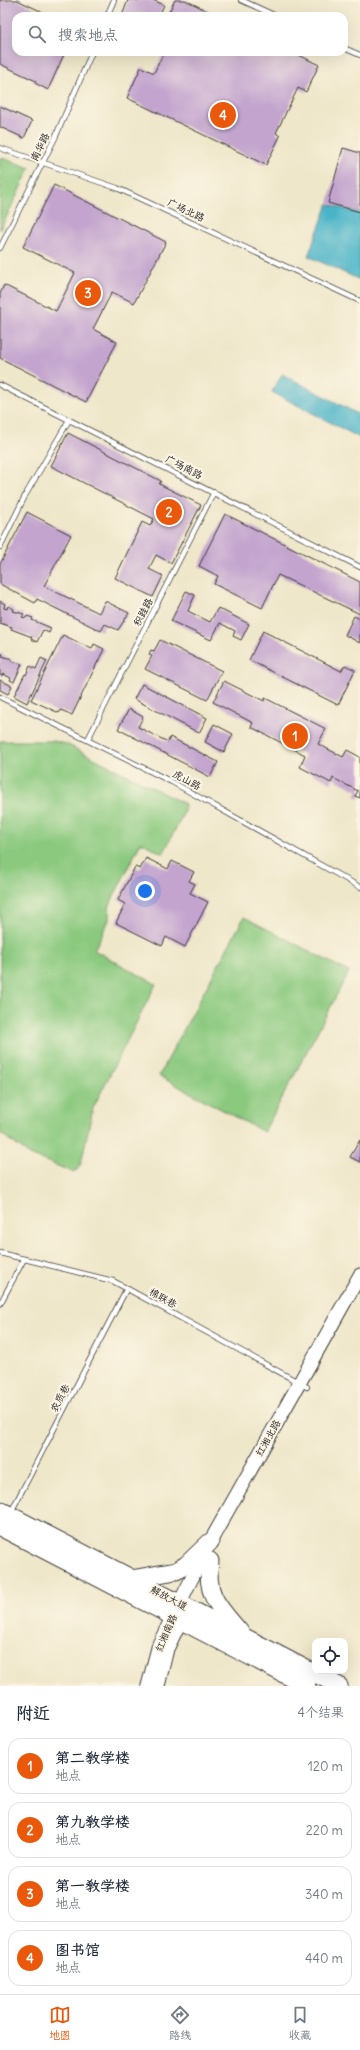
<!DOCTYPE html>
<html lang="zh">
<head>
<meta charset="utf-8">
<style>
	body { margin:0; font-family:Delius,"LXGW WenKai TC",sans-serif; background:#f6f6f7; color:#1f2937 }
	.controls { position:absolute; right:12px; bottom:12px; display:grid; overflow:hidden; border-radius:8px; box-shadow:0 4px 16px #0002 }
	.controls button { width:36px; height:36px; display:grid; place-items:center; padding:0; border:0; border-bottom:1px solid #e0e1e3; background:#fff; color:#1f2937; font:20px sans-serif }
	.you { position:absolute; left:145px; top:891px; width:14px; height:14px; margin:-10px; border:3px solid #fff; border-radius:50%; background:#1a73e8; box-shadow:0 0 0 6px #1a73e833 }
	.badge { display:grid; place-items:center; width:26px; height:26px; border-radius:50%; background:#ea580c; color:#fff; font-size:13px; font-weight:700 }
	.pin { position:absolute; translate:-50% -50%; border:2px solid #fff; box-shadow:0 1px 4px #0006 }
	.list { margin:0; padding:0; list-style:none }
	h2 { display:flex; justify-content:space-between; align-items:center; height:52px; margin:0; padding:0 16px; font-size:17px }
	h2 small { font-size:13px; font-weight:400; color:#747a83 }
	.list li { display:grid; grid-template-columns:26px 1fr auto; gap:12px; align-items:center; box-sizing:border-box; height:56px; margin:0 8px 8px; padding:0 8px; border:1px solid #e0e1e3; border-radius:12px }
	.list b { display:block; font-size:15px; white-space:nowrap }
	.list p { margin:0; font-size:13px; white-space:nowrap; color:#747a83 }
	.list em { font-size:13px; font-style:normal; color:#747a83 }
	.icon { flex:none; width:22px; height:22px; fill:none; stroke:currentColor; stroke-width:2; stroke-linecap:round; stroke-linejoin:round }
	.map { position:relative; flex:none; width:360px; height:1686px; overflow:hidden }
	.search { position:absolute; background:#fff; box-shadow:0 4px 16px #0002; left:12px; right:12px; top:12px; height:44px; display:flex; align-items:center; gap:10px; box-sizing:border-box; padding:0 14px; border-radius:12px; color:#747a83; font-size:15px }
	.sheet { height:308px; background:#fff }
	nav { display:flex; justify-content:space-around; align-items:center; box-sizing:border-box; height:56px; border-top:1px solid #e0e1e3; background:#fff; font-size:11px; color:#747a83 }
	nav a { display:grid; justify-items:center; gap:2px }
	nav .on { color:#ea580c }
	.map>svg:first-child { display:block }
</style>
</head>
<body>
<div class="map">
<svg width="360" height="1686" viewBox="0 0 360 1686">
	<rect width="100%" height="100%" fill="#fcf5e5"/>
	<filter id="ink" filterUnits="userSpaceOnUse"><feTurbulence type="fractalNoise" baseFrequency=".025" numOctaves="2"/><feDisplacementMap in="SourceGraphic" scale="8" xChannelSelector="R" yChannelSelector="G"/><feConvolveMatrix kernelMatrix="1 2 1 2 8 2 1 2 1" color-interpolation-filters="sRGB"/></filter>
	<filter id="wash" filterUnits="userSpaceOnUse"><feTurbulence type="fractalNoise" baseFrequency=".012" numOctaves="4" result="noise"/><feDisplacementMap in="SourceGraphic" scale="16" xChannelSelector="R" yChannelSelector="G"/><feGaussianBlur stdDeviation="0.9" result="paint"/><feColorMatrix in="noise" values="0 0 0 0 0 0 0 0 0 0 0 0 0 0 0 0 0 1.4 0 .05"/><feComposite in="paint" operator="in"/></filter>
	<g filter="url(#wash)">
		<rect width="100%" height="100%" fill="#efe7ca"/>
		<g fill="#8bc97f" stroke="#54724e">
			<path d="M 0,157 L 30,168 L 0,230 Z"/>
			<path d="M 0,741 L 53,741 L 66,744 L 185,804 L 184,812 L 163,854 L 141,842 L 109,906 L 109,920 L 94,950 L 156,984 L 93,1108 L 81,1163 L 78,1169 L 73,1172 L 30,1155 L 0,1133 Z"/>
			<path d="M 244,917 L 349,972 L 264,1132 L 159,1076 Z"/>
		</g>
		<g fill="#4ab4c7" stroke="#336872">
			<path d="M 328,204 L 360,213 L 360,280 L 308,256 Z"/>
			<path d="M 282,374 L 360,415 L 360,438 L 272,392 Z"/>
		</g>
		<g id="blocks">
			<g fill="#c2a4ce">
				<path d="M 0,0 L 17,0 L 51,16 L 16,16 L 16,52 L 65,52 L 48,90 L 35,83 L 36,81 L 0,64 Z"/>
				<path d="M 128,0 L 153,0 L 164,5 L 159,16 L 122,16 Z"/>
				<path d="M 175,0 L 185,0 L 218,16 L 167,16 Z"/>
				<path d="M 164,52 L 293,52 L 319,65 L 306,92 L 298,88 L 276,133 L 280,136 L 266,165 L 127,98 L 141,67 L 154,73 Z"/>
				<path d="M 0,106 L 32,121 L 24,138 L 0,127 Z"/>
				<path d="M 343,148 L 360,153 L 360,212 L 328,203 Z"/>
				<path d="M 54,185 L 166,242 L 134,303 L 112,292 L 93,329 L 117,342 L 86,402 L 0,358 L 0,294 L 4,285 L 56,311 L 75,273 L 23,247 Z"/>
				<path d="M 68,433 L 161,481 L 159,484 L 201,505 L 171,563 L 156,555 L 149,569 L 163,576 L 153,597 L 115,578 L 142,522 L 150,526 L 154,519 L 51,466 Z"/>
				<path d="M 27,512 L 71,535 L 44,586 L 99,613 L 105,601 L 129,613 L 118,630 L 105,624 L 101,631 L 37,599 L 35,603 L 0,584 L 0,564 Z"/>
				<path d="M 225,514 L 360,582 L 360,614 L 278,575 L 262,608 L 214,584 L 218,576 L 199,566 Z"/>
				<path d="M 186,591 L 195,595 L 188,611 L 210,622 L 218,608 L 249,624 L 241,640 L 233,636 L 235,631 L 220,623 L 211,640 L 171,621 Z"/>
				<path d="M 0,601 L 5,604 L 4,608 L 7,609 L 8,606 L 14,609 L 13,611 L 24,614 L 22,617 L 26,618 L 27,616 L 33,618 L 32,620 L 51,628 L 49,633 L 43,630 L 37,642 L 31,639 L 32,637 L 11,629 L 12,627 L 0,623 Z"/>
				<path d="M 354,616 L 360,619 L 360,643 L 345,635 Z"/>
				<path d="M 263,631 L 341,671 L 345,665 L 355,670 L 338,705 L 249,660 Z"/>
				<path d="M 63,635 L 92,649 L 94,644 L 104,649 L 72,715 L 61,710 L 59,713 L 31,700 Z"/>
				<path d="M 160,640 L 222,671 L 207,700 L 145,669 L 152,656 L 149,654 L 151,650 L 154,651 Z"/>
				<path d="M 0,653 L 3,654 L 2,656 L 12,659 L 11,661 L 22,664 L 14,682 L 10,680 L 11,678 L 3,674 L 2,676 L 0,675 Z"/>
				<path d="M 41,658 L 47,661 L 27,703 L 14,696 L 25,674 L 26,675 L 30,666 L 36,669 Z"/>
				<path d="M 0,680 L 12,686 L 8,694 L 0,690 Z"/>
				<path d="M 224,681 L 264,701 L 265,698 L 326,729 L 318,744 L 343,757 L 347,750 L 360,757 L 360,798 L 355,796 L 358,791 L 333,778 L 331,783 L 300,767 L 305,755 L 251,727 L 253,723 L 213,702 Z"/>
				<path d="M 142,684 L 207,718 L 199,733 L 134,699 Z"/>
				<path d="M 129,709 L 143,717 L 138,727 L 168,742 L 170,737 L 218,762 L 210,777 L 118,729 Z"/>
				<path d="M 214,724 L 233,734 L 224,752 L 205,742 Z"/>
				<path d="M 146,858 L 168,869 L 172,861 L 194,872 L 189,881 L 195,884 L 190,893 L 208,902 L 185,947 L 166,937 L 162,946 L 116,923 L 125,904 L 118,900 L 135,867 L 140,869 Z"/>
				<path d="M 360,1140 L 360,1162 L 350,1157 Z"/>
			</g>
		</g>
	</g>
	<g filter="url(#ink)">
		<use href="#blocks" fill-opacity="0" stroke="#3c3a36" stroke-width="1"/>
		<g fill="none" stroke-linecap="round" stroke-linejoin="round">
			<g stroke="#3c3a36" stroke-width="6">
				<g id="lane">
					<path d="M 241,0 L 276,16"/>
					<path d="M 107,16 L 114,0"/>
					<path d="M 344,48 L 360,55"/>
					<path d="M 0,148 L 117,188 L 360,301"/>
					<path d="M 0,248 L 55,138 L 92,52"/>
					<path d="M 0,385 L 360,567"/>
					<path d="M 0,547 L 26,494 L 69,420"/>
					<path d="M 0,697 L 172,782 L 360,887"/>
					<path d="M 88,739 L 214,492"/>
					<path d="M 0,1253 L 113,1281 L 307,1387"/>
					<path d="M 0,1304 L 24,1259"/>
					<path d="M 11,1512 L 127,1288"/>
				</g>
			</g>
			<g stroke="#3c3a36" stroke-width="15">
				<g id="secondary">
					<path d="M 148,1686 L 159,1644 L 210,1542 L 360,1275"/>
					<path d="M 158,1686 L 167,1649 L 185,1612"/>
				</g>
			</g>
			<g stroke="#3c3a36" stroke-width="19">
				<g id="highway">
					<path d="M 0,1510 L 339,1686"/>
					<path d="M 0,1527 L 307,1686"/>
					<path d="M 210,1561 C 205,1596 219,1607 240,1632"/>
					<path d="M 131,1579 L 176,1571 L 186,1565 L 210,1542"/>
				</g>
			</g>
			<use href="#lane" stroke="#fff" stroke-width="4.5"/>
			<use href="#secondary" stroke="#fff" stroke-width="13"/>
			<use href="#highway" stroke="#fff" stroke-width="17"/>
		</g>
	</g>
	<g text-anchor="middle" dominant-baseline="central" stroke-width="4" stroke-linejoin="round" paint-order="stroke">
		<g font-size="10" fill="#1c1c1c" stroke="#fcf5e5">
			<text transform="translate(40 147) rotate(-64)">南华路</text>
			<text transform="translate(186 210) rotate(25)">广场北路</text>
			<text transform="translate(184 467) rotate(27)">广场南路</text>
			<text transform="translate(143 612) rotate(-63)">积跬路</text>
			<text transform="translate(187 780) rotate(28)">虎山路</text>
			<text transform="translate(163 1298) rotate(29)">棉联巷</text>
			<text transform="translate(60 1398) rotate(-63)">农质巷</text>
			<text transform="translate(268 1438) rotate(-61)">红湘北路</text>
			<text transform="translate(169 1598) rotate(28)">解放大道</text>
			<text transform="translate(166 1633) rotate(-67)">红湘南路</text>
		</g>
	</g>
</svg>
<div class="controls">
<button><svg class="icon" aria-label="locate" viewBox="0 0 24 24"><circle cx="12" cy="12" r="6"/><path d="M12 2v4M12 18v4M2 12h4M18 12h4"/></svg></button>
</div>
<div class="you"></div>
<div class="pin badge" style="left:295px;top:736px">1</div>
<div class="pin badge" style="left:169px;top:512px">2</div>
<div class="pin badge" style="left:88px;top:293px">3</div>
<div class="pin badge" style="left:223px;top:115px">4</div>
<div class="search"><svg class="icon" aria-label="search" viewBox="0 0 24 24"><circle cx="10" cy="10" r="6"/><path d="M15 15l6 6"/></svg>搜索地点</div>
</div>
<section class="sheet">
<h2>附近<small>4个结果</small></h2>
<ul class="list">
<li><span class="badge">1</span><div><b>第二教学楼</b><p>地点</p></div><em>120 m</em></li>
<li><span class="badge">2</span><div><b>第九教学楼</b><p>地点</p></div><em>220 m</em></li>
<li><span class="badge">3</span><div><b>第一教学楼</b><p>地点</p></div><em>340 m</em></li>
<li><span class="badge">4</span><div><b>图书馆</b><p>地点</p></div><em>440 m</em></li>
</ul>
</section>
<nav>
<a class="on"><svg class="icon" aria-label="map" viewBox="0 0 24 24"><path d="M3 6l6-2 6 2 6-2v14l-6 2-6-2-6 2zM9 4v14M15 6v14"/></svg>地图</a>
<a><svg class="icon" aria-label="directions" viewBox="0 0 24 24"><path d="M12 3l9 9-9 9-9-9zM9 14v-3h6M13 9l2 2-2 2"/></svg>路线</a>
<a><svg class="icon" aria-label="saved" viewBox="0 0 24 24"><path d="M7 4h10v16l-5-4-5 4z"/></svg>收藏</a>
</nav>
</body>
</html>
